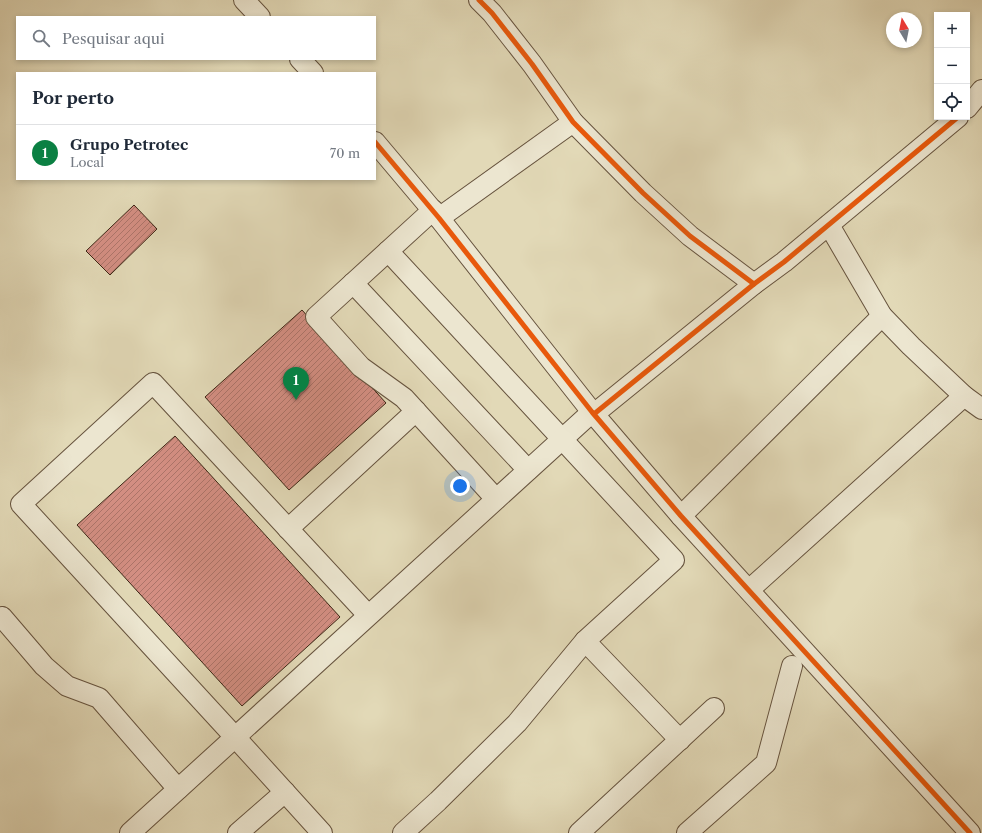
<!DOCTYPE html>
<html lang="pt">
<head>
<meta charset="utf-8">
<style>
	body { margin:0; font-family:"Libre Caslon Text",serif; background:#f2f2f3; color:#1f2937 }
	.controls { position:absolute; right:12px; top:12px; display:grid; overflow:hidden; border-radius:0px; box-shadow:0 2px 6px #0003 }
	.controls button { width:36px; height:36px; display:grid; place-items:center; padding:0; border:0; border-bottom:1px solid #e0e1e3; background:#fff; color:#1f2937; font:20px sans-serif }
	.compass { position:absolute; left:886px; top:12px; width:36px; height:36px; border-radius:50%; background:#fff; box-shadow:0 2px 6px #0003; rotate:350deg }
	.you { position:absolute; left:460px; top:486px; width:14px; height:14px; margin:-10px; border:3px solid #fff; border-radius:50%; background:#1a73e8; box-shadow:0 0 0 6px #1a73e833 }
	.badge { display:grid; place-items:center; width:26px; height:26px; border-radius:50%; background:#0b8043; color:#fff; font-size:13px; font-weight:700 }
	.pin { position:absolute; translate:-50% -33px; filter:drop-shadow(0 1px 2px #0008) }
	.pin::after { content:''; position:absolute; top:21px; width:14px; height:12px; background:inherit; clip-path:polygon(0 0,100% 0,50% 100%) }
	.list { margin:0; padding:0; list-style:none }
	h2 { display:flex; justify-content:space-between; align-items:center; height:52px; margin:0; padding:0 16px; font-size:17px }
	h2 small { font-size:13px; font-weight:400; color:#747a83 }
	.list li { display:grid; grid-template-columns:26px 1fr auto; gap:12px; align-items:center; box-sizing:border-box; height:56px; padding:0 16px; border-top:1px solid #e0e1e3 }
	.list b { display:block; font-size:15px; white-space:nowrap }
	.list p { margin:0; font-size:13px; white-space:nowrap; color:#747a83 }
	.list em { font-size:13px; font-style:normal; color:#747a83 }
	.icon { flex:none; width:22px; height:22px; fill:none; stroke:currentColor; stroke-width:2; stroke-linecap:round; stroke-linejoin:round }
	.map { position:relative; flex:none; width:982px; height:833px; overflow:hidden }
	.search { position:absolute; background:#fff; box-shadow:0 2px 6px #0003; left:16px; top:16px; width:360px; height:44px; display:flex; align-items:center; gap:10px; box-sizing:border-box; padding:0 14px; border-radius:0px; color:#747a83; font-size:15px }
	.panel { position:absolute; background:#fff; box-shadow:0 2px 6px #0003; left:16px; top:72px; width:360px; height:108px; border-radius:0px }
	.map>svg:first-child { display:block }
</style>
</head>
<body>
<div class="map">
<svg width="982" height="833" viewBox="0 0 982 833">
	<defs>
		<pattern id="building-hatch" width="6" height="6" patternUnits="userSpaceOnUse"><rect width="6" height="6" fill="#d38e82"/><path d="M-1 1l2-2M0 6l6-6M5 7l2-2" fill="none" stroke="#ac7469"/></pattern>
	</defs>
	<rect width="100%" height="100%" fill="#e2d9b7"/>
	<filter id="stains"><feTurbulence type="fractalNoise" baseFrequency=".005" numOctaves="4"/><feColorMatrix values="0 0 0 0 .2 0 0 0 0 .09 0 0 0 0 .02 0 0 0 .5 -.17"/></filter>
	<radialGradient id="worn" r=".72"><stop offset=".6" stop-color="#630" stop-opacity="0"/><stop offset="1" stop-color="#630" stop-opacity=".3"/></radialGradient>
	<g fill="url(#building-hatch)" stroke="#3c2615">
		<path d="M 134,205 L 157,229 L 110,275 L 86,251 Z"/>
		<path d="M 302,310 L 386,403 L 289,490 L 205,397 Z"/>
		<path d="M 175,436 L 340,617 L 242,706 L 77,525 Z"/>
	</g>
	<g fill="none" stroke-linecap="round" stroke-linejoin="round">
		<g stroke="#66533e" stroke-width="22">
			<g id="minor">
				<path d="M 244,0 L 260,17"/>
				<path d="M 479,0 L 492,13 L 532,64 L 573,122 L 643,193 L 690,236 L 754,284"/>
				<path d="M 300,59 L 313,73"/>
				<path d="M 967,108 L 982,90"/>
				<path d="M 375,142 L 439,218 L 592,412 L 681,516 L 970,833"/>
				<path d="M 433,210 L 316,317 L 361,367 L 404,398 L 496,499"/>
				<path d="M 439,218 L 573,122"/>
				<path d="M 829,225 L 882,316 L 911,346 L 964,396 L 982,409"/>
				<path d="M 388,251 L 674,560 L 585,641 L 517,723 L 438,801 L 403,833"/>
				<path d="M 353,283 L 528,470"/>
				<path d="M 594,414 L 754,284 L 784,262 L 958,117"/>
				<path d="M 681,516 L 882,316"/>
				<path d="M 288,529 L 416,411"/>
				<path d="M 749,590 L 964,396"/>
				<path d="M 2,617 L 44,666 L 67,686 L 99,698 L 178,789"/>
				<path d="M 585,641 L 680,740"/>
				<path d="M 130,833 L 592,412"/>
				<path d="M 238,833 L 285,792"/>
				<path d="M 322,833 L 235,737 L 21,504 L 153,383 L 368,615"/>
				<path d="M 579,833 L 714,708"/>
				<path d="M 687,833 L 766,763 L 792,666"/>
			</g>
		</g>
		<use href="#minor" stroke="#ece6d0" stroke-width="20"/>
		<g stroke="#ece6d0" stroke-width="8">
			<g id="cycleway">
				<path d="M 479,0 L 492,13 L 532,64 L 573,122 L 643,193 L 690,236 L 754,284"/>
				<path d="M 375,142 L 439,218 L 592,412 L 681,516 L 970,833"/>
				<path d="M 594,414 L 754,284 L 784,262 L 958,117"/>
			</g>
		</g>
		<use href="#cycleway" stroke="#e8590c" stroke-width="5"/>
	</g>
	<rect width="100%" height="100%" filter="url(#stains)"/>
	<rect width="100%" height="100%" fill="url(#worn)"/>
</svg>
<div class="controls">
<button>+</button>
<button>−</button>
<button><svg class="icon" aria-label="locate" viewBox="0 0 24 24"><circle cx="12" cy="12" r="6"/><path d="M12 2v4M12 18v4M2 12h4M18 12h4"/></svg></button>
</div>
<svg class="compass" viewBox="-18 -18 36 36"><path d="M0-13l5 13h-10z" fill="#e53935"/><path d="M0 13l5-13h-10z" fill="#747a83"/></svg>
<div class="you"></div>
<div class="pin badge" style="left:296px;top:400px">1</div>
<div class="search"><svg class="icon" aria-label="search" viewBox="0 0 24 24"><circle cx="10" cy="10" r="6"/><path d="M15 15l6 6"/></svg>Pesquisar aqui</div>
<section class="panel">
<h2>Por perto<small></small></h2>
<ul class="list">
<li><span class="badge">1</span><div><b>Grupo Petrotec</b><p>Local</p></div><em>70 m</em></li>
</ul>
</section>
</div>
</body>
</html>
